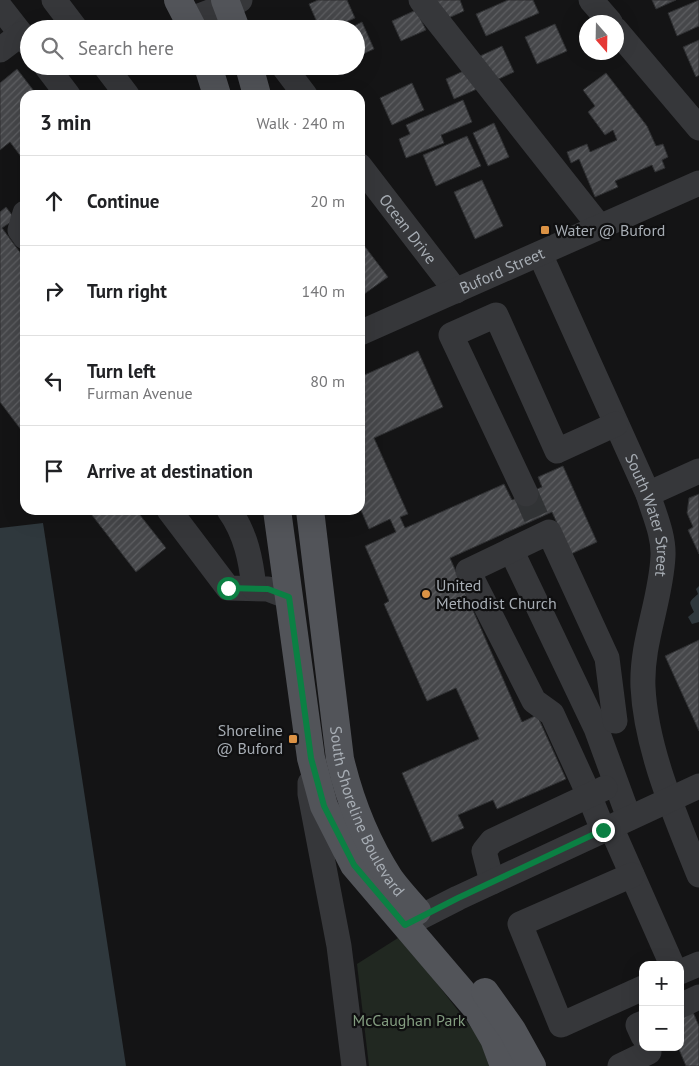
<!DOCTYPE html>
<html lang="en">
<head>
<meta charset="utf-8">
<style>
	body { margin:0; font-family:"PT Sans",sans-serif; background:#f2f2f2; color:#202124 }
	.controls { position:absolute; right:15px; bottom:15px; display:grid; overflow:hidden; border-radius:10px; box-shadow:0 5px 20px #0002 }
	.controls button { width:45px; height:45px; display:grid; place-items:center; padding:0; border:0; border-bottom:1px solid #e0e0e0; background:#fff; color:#202124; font:25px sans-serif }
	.compass { position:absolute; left:579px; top:15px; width:45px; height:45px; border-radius:50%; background:#fff; box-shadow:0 5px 20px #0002; rotate:160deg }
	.stop { position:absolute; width:15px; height:15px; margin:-11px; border:4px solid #0b8043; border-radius:50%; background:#fff }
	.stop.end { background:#0b8043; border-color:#fff; box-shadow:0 1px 5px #0008 }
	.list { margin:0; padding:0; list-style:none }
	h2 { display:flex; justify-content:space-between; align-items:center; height:65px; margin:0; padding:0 20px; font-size:21px }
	h2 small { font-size:16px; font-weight:400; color:#757577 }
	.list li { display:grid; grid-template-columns:32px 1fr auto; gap:15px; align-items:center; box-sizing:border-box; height:90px; padding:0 20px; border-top:1px solid #e0e0e0 }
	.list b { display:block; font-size:19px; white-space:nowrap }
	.list p { margin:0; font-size:16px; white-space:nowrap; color:#757577 }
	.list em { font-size:16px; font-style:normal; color:#757577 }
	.icon { flex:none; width:28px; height:28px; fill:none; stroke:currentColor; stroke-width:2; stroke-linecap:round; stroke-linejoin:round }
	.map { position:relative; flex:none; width:699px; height:1066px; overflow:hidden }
	.search { position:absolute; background:#fff; box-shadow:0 5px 20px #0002; left:20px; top:20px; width:345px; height:55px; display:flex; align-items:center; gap:12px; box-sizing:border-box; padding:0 18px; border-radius:28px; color:#757577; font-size:19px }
	.panel { position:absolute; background:#fff; box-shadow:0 5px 20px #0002; left:20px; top:90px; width:345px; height:425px; border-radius:15px }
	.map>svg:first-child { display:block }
</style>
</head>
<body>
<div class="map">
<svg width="699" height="1066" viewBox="0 0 699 1066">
	<defs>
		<pattern id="building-hatch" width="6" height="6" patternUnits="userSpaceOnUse" patternTransform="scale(1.25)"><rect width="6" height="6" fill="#46474a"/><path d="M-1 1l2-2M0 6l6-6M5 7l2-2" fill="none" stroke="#5e5f62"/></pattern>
	</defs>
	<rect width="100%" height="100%" fill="#141415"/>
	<path fill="#212821" d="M 398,938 L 425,968 L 480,1039 L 489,1066 L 369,1066 L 357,964 Z"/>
	<g fill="#2f383d">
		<path d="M 43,523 L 126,1066 L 0,1066 L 0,528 Z"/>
		<path d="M 699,586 L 699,622 L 692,624 L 688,617 L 694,612 C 689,601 688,603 698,594 L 696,589 Z"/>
	</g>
	<g fill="url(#building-hatch)" stroke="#2e2f31">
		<path d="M 318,0 L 347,0 L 355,18 L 330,29 L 320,29 L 309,4 Z"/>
		<path d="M 435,0 L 460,0 L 464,11 L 444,20 Z"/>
		<path d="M 508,0 L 533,0 L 539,13 L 486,36 L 476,14 Z"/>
		<path d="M 652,0 L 676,0 L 656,9 Z"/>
		<path d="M 699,0 L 699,26 L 677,36 L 668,13 Z"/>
		<path d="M 416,10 L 426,30 L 401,41 L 392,21 Z"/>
		<path d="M 362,22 L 374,49 L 356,57 L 356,29 L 348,29 Z"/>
		<path d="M 555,24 L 567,51 L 537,64 L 525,37 Z"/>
		<path d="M 699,40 L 699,75 L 696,77 L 683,47 Z"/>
		<path d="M 502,46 L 514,72 L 492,82 L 480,56 Z"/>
		<path d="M 17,69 L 37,95 L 25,95 L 25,162 L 10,142 L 0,150 L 0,83 Z"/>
		<path d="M 468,69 L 477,89 L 454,99 L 446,79 Z"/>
		<path d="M 606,73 L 647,126 L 656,146 L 663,144 L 668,157 L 662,160 L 665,168 L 655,172 L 652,165 L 615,181 L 618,187 L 595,197 L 579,159 L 571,163 L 567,152 L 587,144 L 590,152 L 617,140 L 613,130 L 605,135 L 588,112 L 595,106 L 583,90 Z"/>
		<path d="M 412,83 L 424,110 L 392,125 L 380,98 Z"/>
		<path d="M 463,100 L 472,122 L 441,135 L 444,143 L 406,158 L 399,139 L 410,134 L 406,125 Z"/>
		<path d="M 494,123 L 509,157 L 488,166 L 473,133 Z"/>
		<path d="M 467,136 L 481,166 L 436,186 L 423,155 Z"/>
		<path d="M 482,180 L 503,226 L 475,239 L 454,192 Z"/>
		<path d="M 6,207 L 15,219 L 2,228 L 25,259 L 25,435 L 0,402 L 0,212 Z"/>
		<path d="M 360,240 L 388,277 L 360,297 Z"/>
		<path d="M 418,351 L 443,407 L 374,438 L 408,514 L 400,517 L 405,528 L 504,484 L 512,500 L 542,487 L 538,477 L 563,466 L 597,542 L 571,554 L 552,512 L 450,558 L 522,722 L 537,715 L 566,779 L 497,809 L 493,800 L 458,815 L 464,828 L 432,842 L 402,773 L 479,739 L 456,688 L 427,701 L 384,604 L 389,601 L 365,546 L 396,532 L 390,519 L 369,529 L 360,508 L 360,377 Z"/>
		<path d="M 699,494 L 699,554 L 688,530 L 693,527 L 687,513 L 689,498 Z"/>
		<path d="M 88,510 L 136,510 L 166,548 L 136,572 Z"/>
		<path d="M 699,640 L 699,731 L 665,656 Z"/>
		<path d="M 690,1005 L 699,1026 L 699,1066 L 686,1066 L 678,1047 L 680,1047 L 680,1009 Z"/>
	</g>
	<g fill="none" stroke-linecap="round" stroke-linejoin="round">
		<path stroke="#313335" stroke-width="25" stroke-dasharray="25 12" stroke-linecap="butt" d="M 526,494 L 537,519"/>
		<g stroke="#36373a" stroke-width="25">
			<path d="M 54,0 L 76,29"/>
			<path d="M 421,0 L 600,227"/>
			<path d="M 591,0 L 610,22"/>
			<path d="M 0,7 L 21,34"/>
			<path d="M 189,20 L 240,0"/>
			<path d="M 616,30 L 699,128"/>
			<path d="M 0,50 L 21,34 L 29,44"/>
			<path d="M 46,66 L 68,95"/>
			<path d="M 105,66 L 127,95"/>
			<path d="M 283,66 L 305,95"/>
			<path id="s1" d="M 360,166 L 456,291"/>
			<path d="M 25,213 L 20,230 L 25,237"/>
			<path id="s2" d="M 540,254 L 648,494 C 654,514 664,535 663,556 C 661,601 641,642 643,687 C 646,750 676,817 699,875"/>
			<path id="s3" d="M 360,333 L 699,183"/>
			<path d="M 526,494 L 451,335 L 496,315 L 557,451 L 616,424"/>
			<path d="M 648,494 L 699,471"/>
			<path d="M 169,510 L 228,588 L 268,589 L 289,597"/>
			<path d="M 229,510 C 246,534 251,560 254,588"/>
			<path d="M 511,550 L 596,728 L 629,818"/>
			<path d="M 310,783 L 310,794 L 339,946 L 354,1066"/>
			<path d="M 611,827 L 672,965"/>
			<path d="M 603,830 L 589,795 L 552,714 L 534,701 L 468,571 L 549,532 L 607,658 L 615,721"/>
			<path d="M 632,875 L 520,924 L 561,1025 L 643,988"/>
			<path d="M 492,882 L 484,851 L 492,841 L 605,788"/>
			<path d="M 405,925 L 458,898 L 699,786"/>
			<path d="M 680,972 L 699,964"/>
			<path d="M 680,1006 L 699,997"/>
			<path d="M 643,1023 L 638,1025 L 643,1036"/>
			<path d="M 620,1066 L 649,1052 L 648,1047"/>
		</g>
		<g stroke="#525459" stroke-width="28">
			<path d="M 178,0 L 193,29"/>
			<path d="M 225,0 L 236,29"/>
			<path d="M 208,66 L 217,95"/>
			<path d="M 249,66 L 257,95"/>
			<path d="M 277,510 L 311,758 L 324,806 L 354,865 L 476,1008 L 494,1039 L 504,1066"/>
			<path id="s4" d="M 310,510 L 340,759 C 350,801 366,842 390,879 C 398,890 408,901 417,911"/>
			<path d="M 485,992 L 512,1030 L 532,1066"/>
		</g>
	</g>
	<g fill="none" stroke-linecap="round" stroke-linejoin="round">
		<path stroke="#0b8043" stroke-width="6" d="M 228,588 L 268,589 L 289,597 L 311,758 L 324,806 L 354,865 L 405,925 L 458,898 L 603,830"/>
	</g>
	<g fill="#dc9345" stroke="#0f0f10" stroke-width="2">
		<rect x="540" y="225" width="10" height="10" rx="2.5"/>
		<circle cx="426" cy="594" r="5"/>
		<rect x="288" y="734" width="10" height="10" rx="2.5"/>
	</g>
	<g text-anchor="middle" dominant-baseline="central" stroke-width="4.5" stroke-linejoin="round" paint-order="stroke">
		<g font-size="16" fill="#a7adb4" stroke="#0f0f10">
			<text stroke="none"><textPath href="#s1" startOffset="79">Ocean Drive</textPath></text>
			<text stroke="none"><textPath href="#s3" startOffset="155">Buford Street</textPath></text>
			<text stroke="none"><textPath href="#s2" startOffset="284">South Water Street</textPath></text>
			<text stroke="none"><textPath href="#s4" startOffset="309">South Shoreline Boulevard</textPath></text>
		</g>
		<g font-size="16" fill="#a7adb4" stroke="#0f0f10" text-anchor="start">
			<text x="555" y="230">Water @ Buford</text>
			<text x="436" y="585">United<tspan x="436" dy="18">Methodist Church</tspan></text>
			<text x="283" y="730" text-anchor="end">Shoreline<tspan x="283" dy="18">@ Buford</tspan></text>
		</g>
		<g font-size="16" fill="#839d80" stroke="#0f0f10">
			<text x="409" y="1020">McCaughan Park</text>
		</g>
	</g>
</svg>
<div class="controls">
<button>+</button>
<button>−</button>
</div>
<svg class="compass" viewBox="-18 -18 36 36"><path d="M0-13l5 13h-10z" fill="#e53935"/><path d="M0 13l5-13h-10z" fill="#757577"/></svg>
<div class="stop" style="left:228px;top:588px"></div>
<div class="stop end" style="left:603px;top:830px"></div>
<div class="search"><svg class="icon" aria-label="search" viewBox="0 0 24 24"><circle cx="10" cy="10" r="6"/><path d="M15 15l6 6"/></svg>Search here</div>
<section class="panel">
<h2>3 min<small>Walk · 240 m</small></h2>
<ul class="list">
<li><svg class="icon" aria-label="ahead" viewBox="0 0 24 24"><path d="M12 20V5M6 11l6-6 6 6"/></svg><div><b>Continue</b></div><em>20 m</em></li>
<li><svg class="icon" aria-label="right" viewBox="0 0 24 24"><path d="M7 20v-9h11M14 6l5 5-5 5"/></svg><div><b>Turn right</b></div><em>140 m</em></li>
<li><svg class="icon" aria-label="left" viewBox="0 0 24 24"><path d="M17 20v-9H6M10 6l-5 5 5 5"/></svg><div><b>Turn left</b><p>Furman Avenue</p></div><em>80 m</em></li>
<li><svg class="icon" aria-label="arrive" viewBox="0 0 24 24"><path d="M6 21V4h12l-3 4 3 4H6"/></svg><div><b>Arrive at destination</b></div></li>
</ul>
</section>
</div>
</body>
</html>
